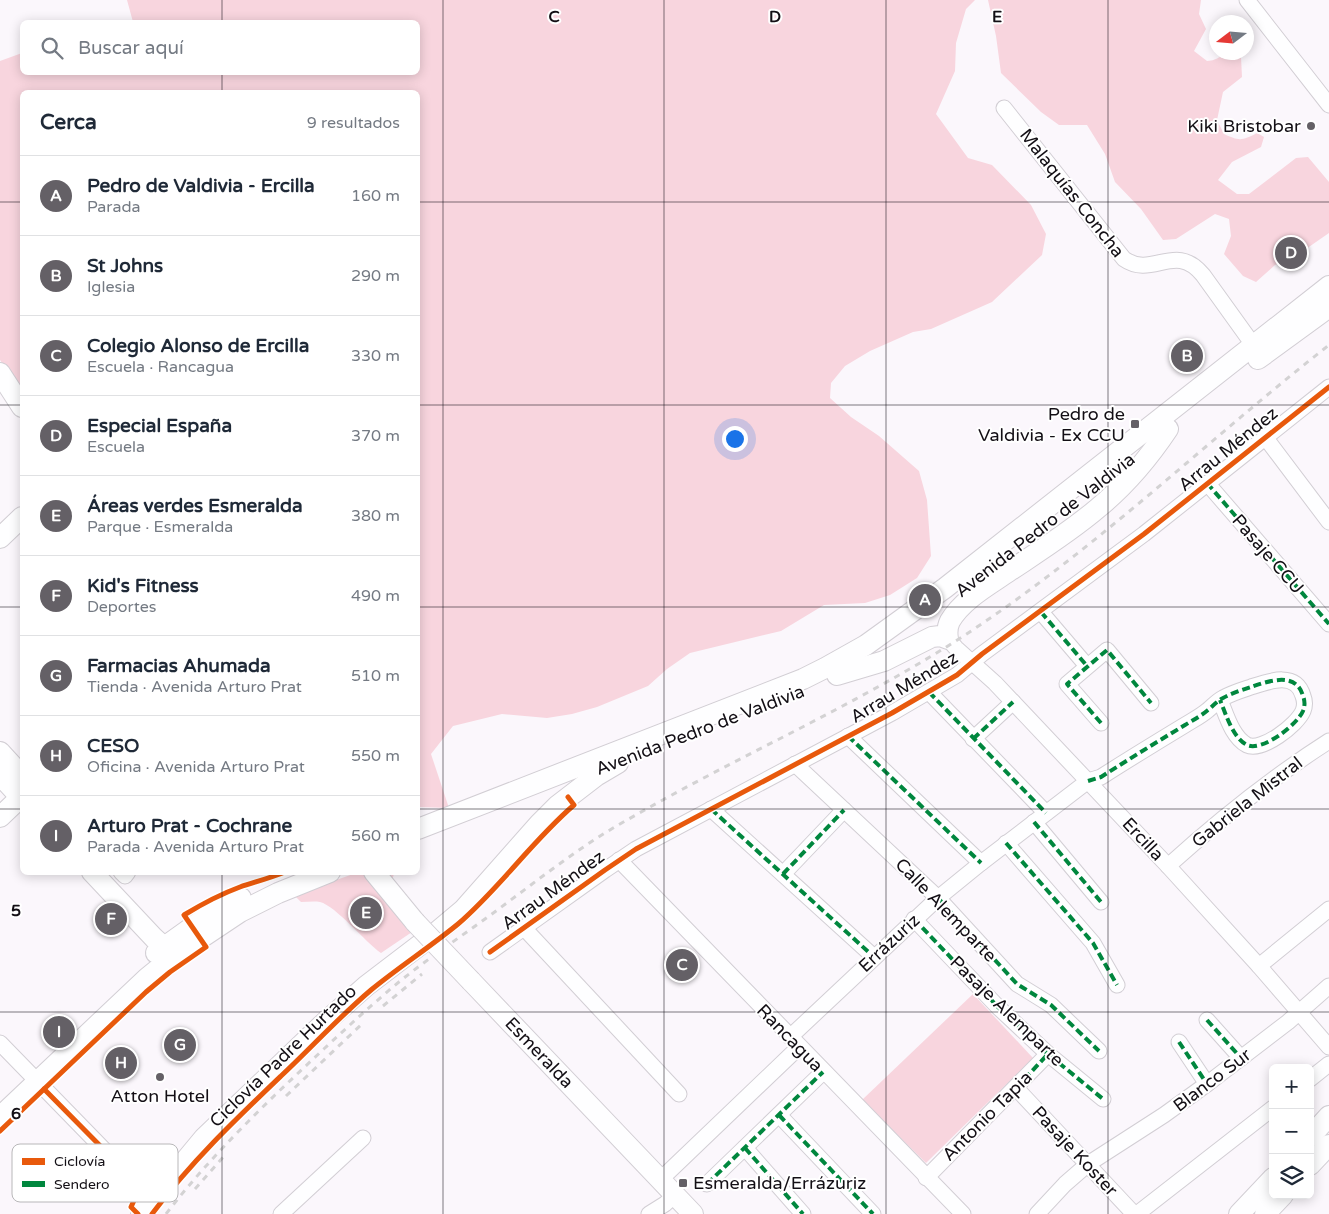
<!DOCTYPE html>
<html lang="es">
<head>
<meta charset="utf-8">
<style>
	body { margin:0; font-family:"Varela Round",sans-serif; background:#f2f2f3; color:#1f2937 }
	.controls { position:absolute; right:15px; bottom:15px; display:grid; overflow:hidden; border-radius:8px; box-shadow:0 2px 12px #0003 }
	.controls button { width:45px; height:45px; display:grid; place-items:center; padding:0; border:0; border-bottom:1px solid #e0e1e3; background:#fff; color:#1f2937; font:25px sans-serif }
	.compass { position:absolute; left:1209px; top:15px; width:45px; height:45px; border-radius:50%; background:#fff; box-shadow:0 2px 12px #0003; rotate:254deg }
	.you { position:absolute; left:734px; top:438px; width:18px; height:18px; margin:-12px; border:4px solid #fff; border-radius:50%; background:#1a73e8; box-shadow:0 0 0 8px #1a73e833 }
	.badge { display:grid; place-items:center; width:32px; height:32px; border-radius:50%; background:#646066; color:#fff; font-size:16px; font-weight:700 }
	.pin { position:absolute; translate:-50% -50%; border:2px solid #fff; box-shadow:0 1px 5px #0006 }
	.list { margin:0; padding:0; list-style:none }
	h2 { display:flex; justify-content:space-between; align-items:center; height:65px; margin:0; padding:0 20px; font-size:21px }
	h2 small { font-size:16px; font-weight:400; color:#747a83 }
	.list li { display:grid; grid-template-columns:32px 1fr auto; gap:15px; align-items:center; box-sizing:border-box; height:80px; padding:0 20px; border-top:1px solid #e0e1e3 }
	.list b { display:block; font-size:19px; white-space:nowrap }
	.list p { margin:0; font-size:16px; white-space:nowrap; color:#747a83 }
	.list em { font-size:16px; font-style:normal; color:#747a83 }
	.icon { flex:none; width:28px; height:28px; fill:none; stroke:currentColor; stroke-width:2; stroke-linecap:round; stroke-linejoin:round }
	.map { position:relative; flex:none; width:1329px; height:1214px; overflow:hidden }
	.search { position:absolute; background:#fff; box-shadow:0 2px 12px #0003; left:20px; top:20px; width:400px; height:55px; display:flex; align-items:center; gap:12px; box-sizing:border-box; padding:0 18px; border-radius:8px; color:#747a83; font-size:19px }
	.panel { position:absolute; background:#fff; box-shadow:0 2px 12px #0003; left:20px; top:90px; width:400px; height:785px; border-radius:8px }
	.map>svg:first-child { display:block }
</style>
</head>
<body>
<div class="map">
<svg width="1329" height="1214" viewBox="0 0 1329 1214">
	<rect width="100%" height="100%" fill="#fbf7fc"/>
	<g fill="#f8d5de">
		<path d="M 127,0 L 975,0 L 966,9 L 956,43 L 955,71 L 936,114 L 968,158 L 992,165 L 1031,205 L 1046,234 L 1042,255 L 992,302 L 931,329 L 913,332 L 870,351 L 845,366 L 831,383 L 830,398 L 851,417 L 879,436 L 919,471 L 927,500 L 931,556 L 917,578 L 890,595 L 865,603 L 824,605 L 781,631 L 690,653 L 667,669 L 648,686 L 597,707 L 572,714 L 547,718 L 502,714 L 453,726 L 431,754 L 449,808 L 418,807 L 418,92 L 22,92 L 22,395 L 0,360 L 0,61 L 22,53 L 22,72 L 418,72 L 418,22 L 133,22 Z"/>
		<path d="M 988,0 L 1201,0 L 1199,14 L 1206,29 L 1194,51 L 1207,61 C 1224,60 1220,48 1241,57 L 1242,77 L 1223,92 L 1217,120 L 1224,134 C 1239,141 1242,141 1257,133 L 1264,137 L 1261,147 L 1232,162 L 1218,180 L 1237,194 L 1249,194 L 1296,158 L 1308,157 L 1329,182 L 1329,233 L 1303,251 L 1275,265 L 1256,282 L 1243,276 L 1224,254 L 1231,236 L 1229,219 L 1215,214 L 1176,239 L 1163,240 L 1141,209 L 1115,182 L 1105,154 L 1087,125 L 1059,125 L 1041,112 L 1001,73 L 996,36 Z"/>
		<path d="M 356,873 L 394,873 L 392,882 L 412,932 L 381,953 C 365,942 336,906 320,902 C 314,901 307,902 301,902 L 294,895 Z"/>
		<path d="M 973,994 L 1033,1058 L 926,1163 L 862,1100 Z"/>
	</g>
	<g fill="none" stroke-linecap="round" stroke-linejoin="round">
		<g stroke="#d2ced4" stroke-width="17">
			<g id="minor">
				<path d="M 1247,0 L 1329,105"/>
				<path d="M 1004,108 L 1124,259 C 1153,279 1175,241 1203,275 L 1254,346"/>
				<path d="M 1265,437 L 1329,522"/>
				<path d="M 1207,483 L 1329,624"/>
				<path d="M 1041,612 L 1087,666"/>
				<path d="M 948,639 L 956,648 L 995,683 L 1168,866 L 1259,966 L 1329,1047"/>
				<path d="M 929,692 L 1046,813"/>
				<path d="M 1101,723 L 1067,684 L 1107,650 L 1151,703"/>
				<path d="M 848,736 L 981,863"/>
				<path d="M 973,739 L 1013,702"/>
				<path d="M 795,764 L 938,898 L 1017,984 L 1051,1005 L 1099,1051"/>
				<path d="M 711,809 L 874,957"/>
				<path d="M 1034,822 L 1101,902"/>
				<path d="M 1006,843 L 1093,943 L 1117,985"/>
				<path d="M 619,860 L 963,1214"/>
				<path d="M 1168,866 C 1219,820 1271,778 1329,741"/>
				<path d="M 121,872 L 125,876 L 128,872"/>
				<path d="M 783,874 L 844,810"/>
				<path d="M 914,919 L 998,1007 L 1048,1054 L 1103,1099"/>
				<path d="M 524,928 L 679,1094"/>
				<path d="M 490,952 L 605,870 L 636,849 L 892,713 L 957,675 L 982,654 L 1144,534 L 1329,387"/>
				<path d="M 1259,966 L 1329,909"/>
				<path d="M 1207,1020 L 1241,1058"/>
				<path d="M 790,1037 L 938,898 L 981,863 L 1088,781 L 1101,777 C 1129,759 1157,742 1185,725 C 1193,720 1201,716 1208,710 C 1213,706 1217,701 1223,698 C 1232,693 1242,690 1251,687 C 1269,681 1296,671 1303,696 C 1305,701 1305,706 1303,711 C 1297,725 1262,752 1247,745 C 1232,737 1226,714 1220,700"/>
				<path d="M 1179,1042 L 1207,1084"/>
				<path d="M 0,1043 L 152,1199"/>
				<path d="M 1310,1079 L 1329,1064"/>
				<path d="M 1016,1088 L 1134,1214"/>
				<path d="M 779,1115 L 873,1214"/>
				<path d="M 745,1148 L 803,1214"/>
				<path d="M 926,1178 L 1048,1054"/>
				<path d="M 660,1180 L 799,1047"/>
				<path d="M 707,1184 L 823,1072"/>
				<path d="M 281,1214 L 363,1138"/>
				<path d="M 649,1214 L 665,1204 L 675,1195"/>
				<path d="M 1037,1214 L 1065,1184 L 1088,1164 L 1164,1115 L 1207,1084 L 1288,1022 L 1329,986"/>
				<path d="M 1137,1214 L 1273,1108"/>
			</g>
		</g>
		<g stroke="#d2ced4" stroke-width="22">
			<g id="major">
				<path d="M 1258,359 L 1329,307"/>
				<path d="M 0,373 L 22,407"/>
				<path d="M 0,538 L 22,517"/>
				<path d="M 837,675 L 884,661 L 932,637 L 940,636 L 948,639 C 947,633 947,627 950,621 C 962,600 989,585 1008,572 C 1038,552 1070,532 1098,508 C 1126,485 1148,459 1168,429"/>
				<path d="M 0,752 L 22,776"/>
				<path d="M 0,775 L 22,799"/>
				<path d="M 0,817 L 22,796"/>
				<path d="M 418,829 L 803,679 L 825,668 L 866,645 L 945,588 L 1329,286"/>
				<path d="M 92,872 L 154,938 L 173,955"/>
				<path d="M 374,872 L 415,922"/>
				<path d="M 156,953 L 212,913 L 241,898"/>
				<path id="s1" d="M 471,981 L 693,1214"/>
				<path d="M 0,1117 L 147,978 L 174,956 L 240,912 L 278,893 L 330,872"/>
				<path d="M 1310,1137 L 1329,1116"/>
				<path d="M 1310,1165 L 1329,1145"/>
				<path d="M 141,1214 L 204,1138 L 322,1025 L 366,986 L 438,931 L 463,910 L 539,824 L 557,806 L 596,776 L 618,763"/>
				<path d="M 1239,1214 L 1273,1178"/>
				<path d="M 1265,1214 L 1283,1195"/>
			</g>
		</g>
		<use href="#minor" stroke="#fefeff" stroke-width="15"/>
		<use href="#major" stroke="#fefeff" stroke-width="20"/>
		<g stroke="#d3d2d3" stroke-width="3" stroke-dasharray="6 6" stroke-linecap="butt">
			<path d="M 383,1006 L 422,974"/>
			<path d="M 286,1096 L 364,1022"/>
			<path d="M 195,1189 L 225,1155"/>
			<path d="M 166,1214 C 199,1171 236,1133 275,1095 C 314,1058 353,1021 394,986 C 428,958 465,934 500,908 C 542,877 582,845 627,820 C 731,760 841,712 943,649 C 1083,562 1200,446 1329,345"/>
		</g>
		<g stroke="#d2ced4" stroke-width="22" stroke-linecap="butt">
			<path id="major-bridge" d="M 415,922 L 471,981"/>
		</g>
		<use href="#major-bridge" stroke="#fefeff" stroke-width="20"/>
		<g stroke="#00873e" stroke-width="4" stroke-dasharray="8 4" stroke-linecap="butt">
			<path d="M 1207,483 L 1329,624"/>
			<path d="M 1041,612 L 1087,666"/>
			<path d="M 929,692 L 1046,813"/>
			<path d="M 1101,723 L 1067,684 L 1107,650 L 1151,703"/>
			<path d="M 848,736 L 981,863"/>
			<path d="M 973,739 L 1013,702"/>
			<path d="M 1088,781 L 1101,777 C 1129,759 1157,742 1185,725 C 1193,720 1201,716 1208,710 C 1213,706 1217,701 1223,698 C 1232,693 1242,690 1251,687 C 1269,681 1296,671 1303,696 C 1305,701 1305,706 1303,711 C 1297,725 1262,752 1247,745 C 1232,737 1226,714 1220,700"/>
			<path d="M 711,809 L 874,957"/>
			<path d="M 1034,822 L 1101,902"/>
			<path d="M 1006,843 L 1093,943 L 1117,985"/>
			<path d="M 783,874 L 844,810"/>
			<path d="M 938,898 L 1017,984 L 1051,1005 L 1099,1051"/>
			<path d="M 914,919 L 998,1007 L 1048,1054 L 1103,1099"/>
			<path d="M 1207,1020 L 1241,1058"/>
			<path d="M 1179,1042 L 1207,1084"/>
			<path d="M 1016,1088 L 1048,1054"/>
			<path d="M 779,1115 L 873,1214"/>
			<path d="M 745,1148 L 803,1214"/>
			<path d="M 707,1184 L 823,1072"/>
		</g>
		<g stroke="#fff" stroke-width="8">
			<g id="cycleway">
				<path d="M 490,952 L 605,870 L 636,849 L 892,713 L 957,675 L 982,654 L 1144,534 L 1329,387"/>
				<path d="M 44,1089 L 128,1174 L 128,1186 L 136,1196 L 131,1207 L 138,1214"/>
				<path d="M 0,1131 L 146,992 L 170,972 L 206,947 L 184,915 C 202,904 221,894 240,887 C 255,882 270,878 285,872"/>
				<path d="M 152,1214 C 190,1163 235,1120 281,1076 C 311,1048 339,1017 371,990 C 399,967 430,947 458,924 C 500,888 532,841 574,805 L 568,797"/>
			</g>
		</g>
		<use href="#cycleway" stroke="#e8590c" stroke-width="5"/>
	</g>
	<path fill="none" stroke="#130f15" stroke-width="1" stroke-opacity="0.55" d="M 222,0 L 222,22M 443,0 L 443,1214M 664,0 L 664,1214M 886,0 L 886,1214M 1108,0 L 1108,1214M 222,72 L 222,92M 0,202 L 22,202M 418,202 L 1329,202M 0,405 L 22,405M 418,405 L 1329,405M 0,607 L 22,607M 418,607 L 1329,607M 0,809 L 22,809M 418,809 L 1329,809M 222,872 L 222,1214M 0,1012 L 1329,1012"/>
	<g fill="#646066" stroke="#fff" stroke-width="2">
		<circle cx="1311" cy="126" r="5"/>
		<rect x="1130" y="419" width="10" height="10" rx="2.5"/>
		<circle cx="160" cy="1077" r="5"/>
		<rect x="678" y="1178" width="10" height="10" rx="2.5"/>
	</g>
	<g text-anchor="middle" dominant-baseline="central" stroke-width="4" stroke-linejoin="round" paint-order="stroke">
		<g font-size="18" fill="#130f15" stroke="#fff" text-anchor="end">
			<text x="1301" y="126">Kiki Bristobar</text>
			<text x="1125" y="414">Pedro de<tspan x="1125" dy="21">Valdivia - Ex CCU</tspan></text>
			<text x="160" y="1096" text-anchor="middle">Atton Hotel</text>
			<text x="693" y="1183" text-anchor="start">Esmeralda/Errázuriz</text>
		</g>
		<g font-size="18" fill="#130f15" stroke="#fff">
			<text transform="translate(1072 193) rotate(52)">Malaquías Concha</text>
			<text transform="translate(1228 449) rotate(-39)">Arrau Méndez</text>
			<text transform="translate(1045 525) rotate(-38)">Avenida Pedro de Valdivia</text>
			<text transform="translate(1268 554) rotate(49)">Pasaje CCU</text>
			<text transform="translate(904 687) rotate(-31)">Arrau Méndez</text>
			<text transform="translate(700 730) rotate(-21)">Avenida Pedro de Valdivia</text>
			<text transform="translate(1247 802) rotate(-38)">Gabriela Mistral</text>
			<text transform="translate(1143 839) rotate(47)">Ercilla</text>
			<text transform="translate(553 890) rotate(-36)">Arrau Méndez</text>
			<text transform="translate(946 910) rotate(46)">Calle Alemparte</text>
			<text transform="translate(889 943) rotate(-43)">Errázuriz</text>
			<text transform="translate(1007 1011) rotate(44)">Pasaje Alemparte</text>
			<text transform="translate(790 1038) rotate(46)">Rancagua</text>
			<text stroke="none"><textPath href="#s1" startOffset="99">Esmeralda</textPath></text>
			<text transform="translate(283 1056) rotate(-44)">Ciclovía Padre Hurtado</text>
			<text transform="translate(1212 1080) rotate(-37)">Blanco Sur</text>
			<text transform="translate(987 1116) rotate(-45)">Antonio Tapia</text>
			<text transform="translate(1075 1151) rotate(47)">Pasaje Koster</text>
		</g>
	</g>
	<rect x="12" y="1144" width="166" height="58" rx="8" fill="#fff" stroke="#b8b7b9" stroke-width="1"/>
	<rect x="22" y="1158" width="23" height="7" fill="#e8590c"/>
	<rect x="22" y="1181" width="23" height="6" fill="#00873e"/>
	<g font-size="14" fill="#130f15">
		<text x="54" y="1166">Ciclovía</text>
		<text x="54" y="1189">Sendero</text>
	</g>
	<g font-size="16" text-anchor="middle" font-weight="bold" fill="#130f15" stroke="#fff" stroke-width="4" stroke-linejoin="round" paint-order="stroke">
		<text x="554" y="22">C</text>
		<text x="775" y="22">D</text>
		<text x="997" y="22">E</text>
		<text x="16" y="916">5</text>
		<text x="16" y="1119">6</text>
	</g>
</svg>
<div class="controls">
<button>+</button>
<button>−</button>
<button><svg class="icon" aria-label="layers" viewBox="0 0 24 24"><path d="M12 4l9 5-9 5-9-5zM3 14l9 5 9-5"/></svg></button>
</div>
<svg class="compass" viewBox="-18 -18 36 36"><path d="M0-13l5 13h-10z" fill="#e53935"/><path d="M0 13l5-13h-10z" fill="#747a83"/></svg>
<div class="you"></div>
<div class="pin badge" style="left:925px;top:600px">A</div>
<div class="pin badge" style="left:1187px;top:356px">B</div>
<div class="pin badge" style="left:682px;top:965px">C</div>
<div class="pin badge" style="left:1291px;top:253px">D</div>
<div class="pin badge" style="left:366px;top:913px">E</div>
<div class="pin badge" style="left:111px;top:919px">F</div>
<div class="pin badge" style="left:180px;top:1045px">G</div>
<div class="pin badge" style="left:121px;top:1063px">H</div>
<div class="pin badge" style="left:59px;top:1032px">I</div>
<div class="search"><svg class="icon" aria-label="search" viewBox="0 0 24 24"><circle cx="10" cy="10" r="6"/><path d="M15 15l6 6"/></svg>Buscar aquí</div>
<section class="panel">
<h2>Cerca<small>9 resultados</small></h2>
<ul class="list">
<li><span class="badge">A</span><div><b>Pedro de Valdivia - Ercilla</b><p>Parada</p></div><em>160 m</em></li>
<li><span class="badge">B</span><div><b>St Johns</b><p>Iglesia</p></div><em>290 m</em></li>
<li><span class="badge">C</span><div><b>Colegio Alonso de Ercilla</b><p>Escuela · Rancagua</p></div><em>330 m</em></li>
<li><span class="badge">D</span><div><b>Especial España</b><p>Escuela</p></div><em>370 m</em></li>
<li><span class="badge">E</span><div><b>Áreas verdes Esmeralda</b><p>Parque · Esmeralda</p></div><em>380 m</em></li>
<li><span class="badge">F</span><div><b>Kid's Fitness</b><p>Deportes</p></div><em>490 m</em></li>
<li><span class="badge">G</span><div><b>Farmacias Ahumada</b><p>Tienda · Avenida Arturo Prat</p></div><em>510 m</em></li>
<li><span class="badge">H</span><div><b>CESO</b><p>Oficina · Avenida Arturo Prat</p></div><em>550 m</em></li>
<li><span class="badge">I</span><div><b>Arturo Prat - Cochrane</b><p>Parada · Avenida Arturo Prat</p></div><em>560 m</em></li>
</ul>
</section>
</div>
</body>
</html>
